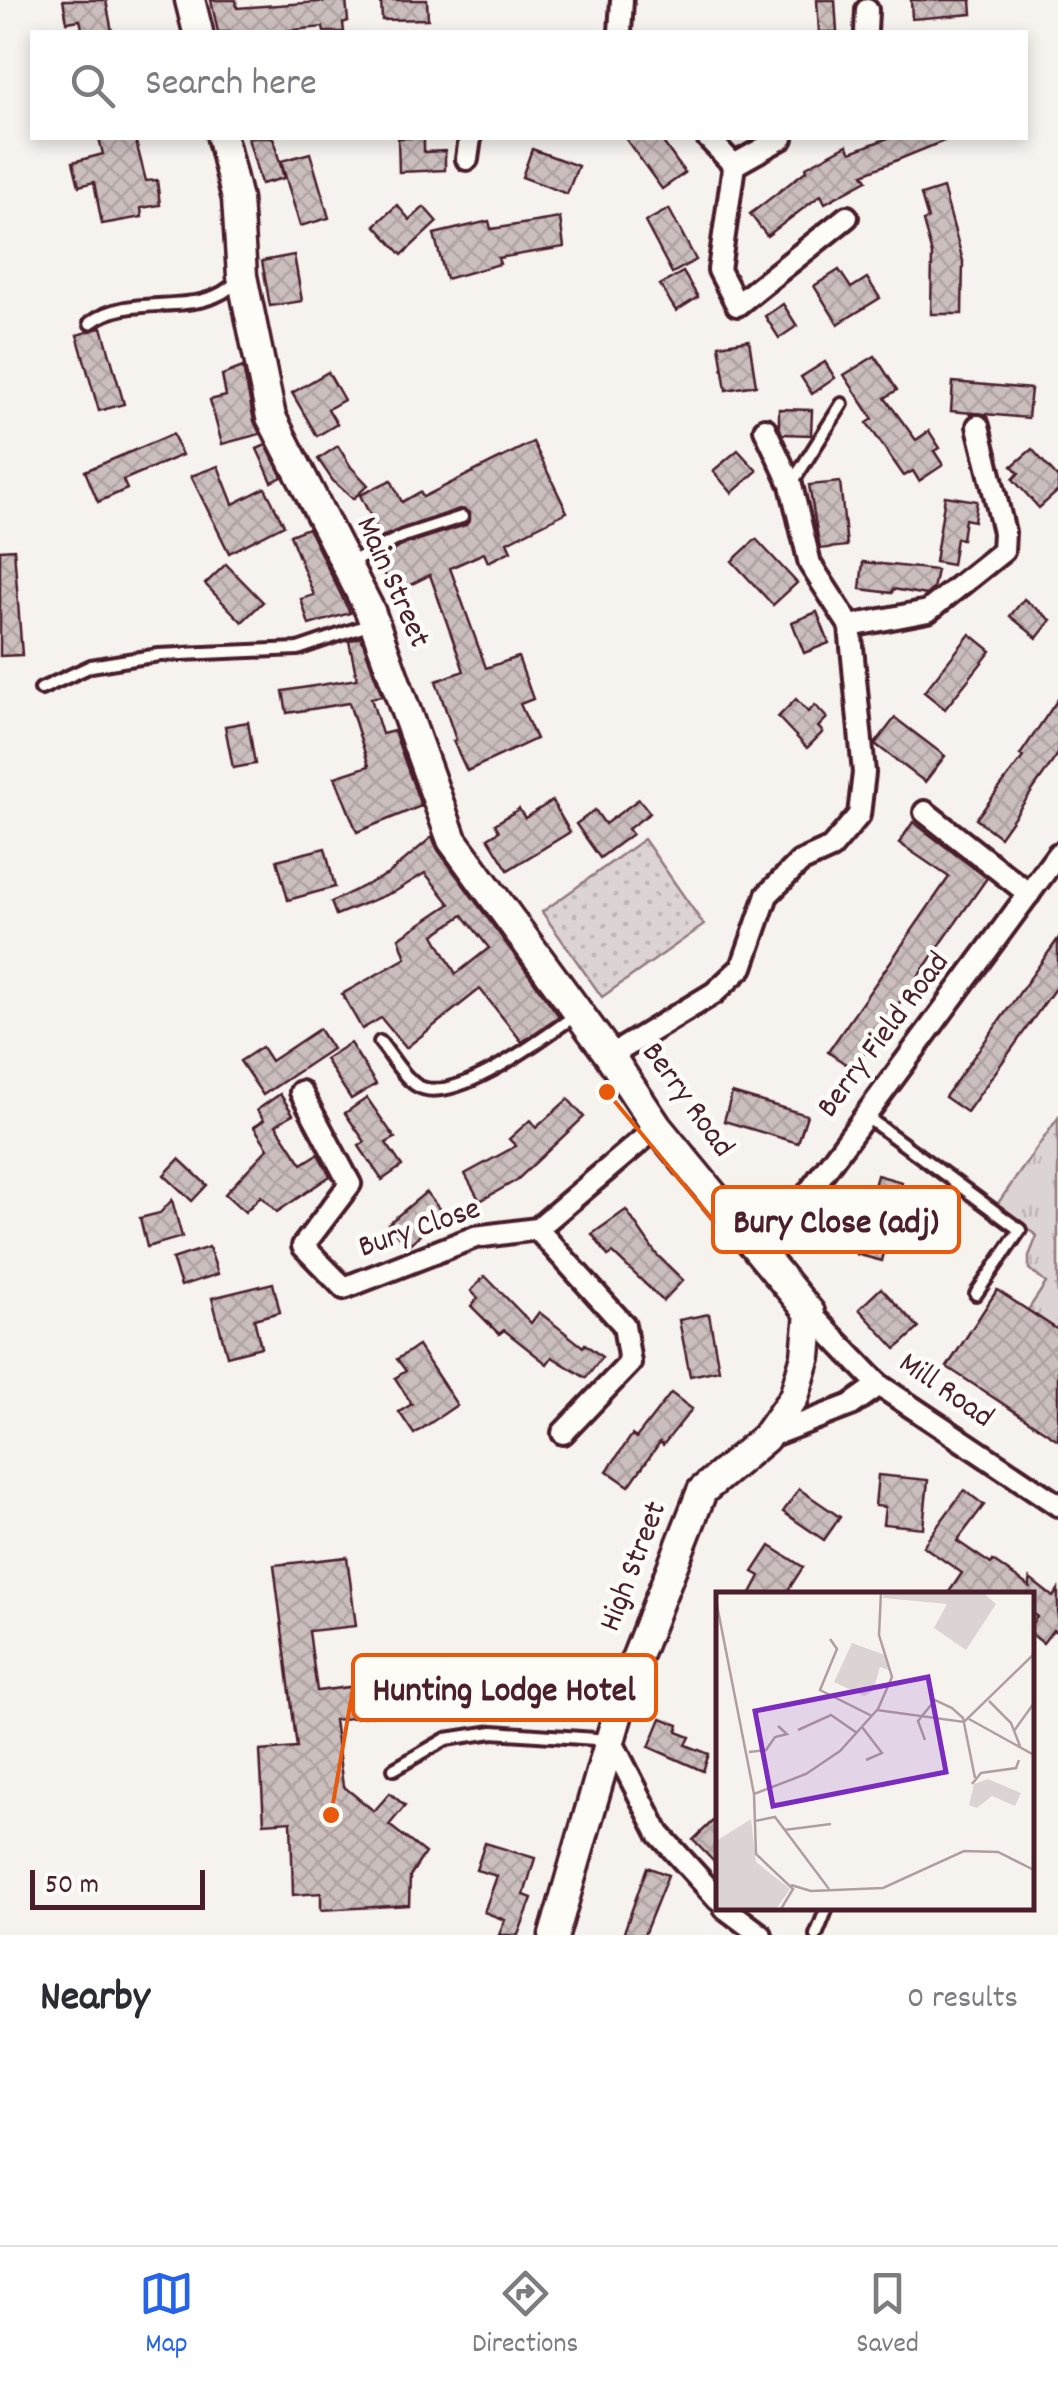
<!DOCTYPE html>
<html lang="en">
<head>
<meta charset="utf-8">
<style>
	body { margin:0; font-family:Dekko,sans-serif; background:#f7f7f7; color:#2b2b33 }
	.scale { position:absolute; left:30px; bottom:25px; width:175px; box-sizing:border-box; padding-left:10px; border:5px solid #4a1f2b; border-top:0; font-size:28px; line-height:35px; white-space:nowrap; color:#4a1f2b; -webkit-text-stroke:8px #fdfcf7; paint-order:stroke }
	.list { margin:0; padding:0; list-style:none }
	h2 { display:flex; justify-content:space-between; align-items:center; height:130px; margin:0; padding:0 40px; font-size:42px }
	h2 small { font-size:32px; font-weight:400; color:#7c7c81 }
	.icon { flex:none; width:55px; height:55px; fill:none; stroke:currentColor; stroke-width:2; stroke-linecap:round; stroke-linejoin:round }
	.map { position:relative; flex:none; width:1058px; height:1935px; overflow:hidden }
	.search { position:absolute; background:#fff; box-shadow:0 5px 15px #0003; left:30px; right:30px; top:30px; height:110px; display:flex; align-items:center; gap:25px; box-sizing:border-box; padding:0 35px; border-radius:0px; color:#7c7c81; font-size:38px }
	.sheet { height:310px; background:#fff }
	nav { display:flex; justify-content:space-around; align-items:center; box-sizing:border-box; height:140px; border-top:2px solid #e1e1e2; background:#fff; font-size:28px; color:#7c7c81 }
	nav a { display:grid; justify-items:center; gap:5px }
	nav .on { color:#2563eb }
	.map>svg:first-child { display:block }
</style>
</head>
<body>
<div class="map">
<svg width="1058" height="1935" viewBox="0 0 1058 1935">
	<defs>
		<pattern id="grass-dots" width="8" height="8" patternUnits="userSpaceOnUse" patternTransform="scale(2.5)"><rect width="8" height="8" fill="#dcd4d2"/><path d="M2 2h.1M6 6h.1" fill="none" stroke="#beb6b4" stroke-width="1.8" stroke-linecap="round"/></pattern>
		<pattern id="park-tufts" width="24" height="20" patternUnits="userSpaceOnUse" patternTransform="scale(2.5)"><rect width="24" height="20" fill="#dcd4d2"/><path d="M3 7l-1-3M5 7V3M7 7l1-3M15 17l-1-3M17 17v-4M19 17l1-3" fill="none" stroke="#beb6b4"/></pattern>
		<pattern id="building-cross-hatch" width="8" height="8" patternUnits="userSpaceOnUse" patternTransform="scale(2.5)"><rect width="8" height="8" fill="#cbbfbe"/><path d="M0 0l8 8M0 8l8-8" fill="none" stroke="#b0a4a3"/></pattern>
	</defs>
	<rect width="100%" height="100%" fill="#f6f3ef"/>
	<filter id="ink" filterUnits="userSpaceOnUse"><feTurbulence type="fractalNoise" baseFrequency=".01" numOctaves="2"/><feDisplacementMap in="SourceGraphic" scale="20" xChannelSelector="R" yChannelSelector="G"/><feConvolveMatrix kernelMatrix="1 2 1 2 8 2 1 2 1" color-interpolation-filters="sRGB"/></filter>
	<g filter="url(#ink)">
		<path fill="url(#grass-dots)" stroke="#937a7e" stroke-width="2.5" d="M 644,839 L 704,925 L 602,997 L 542,912 Z"/>
		<path fill="url(#park-tufts)" stroke="#937a7e" stroke-width="2.5" d="M 1058,1118 L 1058,1329 L 1057,1330 L 1028,1310 L 1046,1283 L 1029,1269 L 1029,1256 L 1037,1236 L 996,1206 Z"/>
		<g fill="url(#building-cross-hatch)" stroke="#4a1f2b" stroke-width="2.5" fill-rule="evenodd">
			<path d="M 63,0 L 106,0 L 112,32 L 83,32 L 80,20 L 67,22 Z"/>
			<path d="M 211,0 L 236,0 L 237,8 L 346,0 L 348,21 L 343,23 L 344,32 L 324,32 L 323,27 L 273,32 L 218,32 Z"/>
			<path d="M 381,0 L 427,0 L 428,19 L 382,20 Z"/>
			<path d="M 817,0 L 835,0 L 837,32 L 819,32 Z"/>
			<path d="M 911,0 L 971,0 L 972,14 L 912,19 Z"/>
			<path d="M 99,138 L 135,138 L 146,181 L 157,180 L 160,205 L 141,208 L 142,217 L 102,224 L 94,182 L 79,186 L 73,162 L 103,154 Z"/>
			<path d="M 248,138 L 273,138 L 284,178 L 261,184 Z"/>
			<path d="M 398,138 L 424,138 L 424,152 L 445,151 L 445,170 L 399,172 Z"/>
			<path d="M 625,138 L 660,138 L 685,173 L 662,189 Z"/>
			<path d="M 888,138 L 951,138 L 863,174 L 867,180 L 825,203 L 821,195 L 767,236 L 750,214 L 807,170 L 806,167 L 847,145 L 851,152 Z"/>
			<path d="M 532,149 L 578,166 L 567,194 L 522,177 Z"/>
			<path d="M 310,153 L 329,218 L 300,226 L 281,161 Z"/>
			<path d="M 943,188 L 963,261 L 962,314 L 931,314 L 932,255 L 923,221 L 928,219 L 921,195 Z"/>
			<path d="M 397,205 L 410,220 L 424,207 L 437,222 L 402,255 L 375,225 Z"/>
			<path d="M 669,209 L 696,260 L 672,273 L 645,222 Z"/>
			<path d="M 560,218 L 564,247 L 498,258 L 500,264 L 446,279 L 434,234 L 489,221 L 491,229 Z"/>
			<path d="M 294,255 L 302,301 L 270,306 L 262,261 Z"/>
			<path d="M 839,270 L 851,288 L 867,278 L 880,298 L 838,324 L 814,286 Z"/>
			<path d="M 683,272 L 698,297 L 676,311 L 660,285 Z"/>
			<path d="M 783,304 L 797,326 L 779,338 L 765,316 Z"/>
			<path d="M 102,327 L 124,404 L 99,411 L 77,335 Z"/>
			<path d="M 749,340 L 756,385 L 726,390 L 719,345 Z"/>
			<path d="M 875,356 L 897,390 L 885,398 L 916,440 L 929,431 L 940,448 L 934,451 L 943,465 L 919,481 L 913,471 L 904,476 L 867,423 L 873,419 L 844,375 Z"/>
			<path d="M 825,362 L 835,378 L 812,394 L 801,377 Z"/>
			<path d="M 243,367 L 254,421 L 260,434 L 222,444 L 210,400 L 226,396 L 222,375 Z"/>
			<path d="M 328,372 L 344,400 L 328,409 L 337,424 L 317,436 L 292,393 Z"/>
			<path d="M 953,382 L 1031,389 L 1028,418 L 951,411 Z"/>
			<path d="M 779,409 L 812,410 L 811,435 L 782,434 L 779,426 Z"/>
			<path d="M 173,434 L 182,455 L 123,480 L 127,489 L 98,502 L 85,471 Z"/>
			<path d="M 533,442 L 567,512 L 507,542 L 511,551 L 488,562 L 484,553 L 450,568 L 486,668 L 518,657 L 533,699 L 520,704 L 536,739 L 467,771 L 453,741 L 456,740 L 436,681 L 464,671 L 430,575 L 394,593 L 377,559 L 406,544 L 466,525 L 470,520 L 470,513 L 459,509 L 381,537 L 360,495 L 391,480 L 402,502 L 420,492 L 423,497 Z"/>
			<path d="M 266,445 L 282,477 L 272,482 L 257,449 Z"/>
			<path d="M 338,446 L 351,467 L 368,485 L 353,499 L 333,481 L 318,459 Z"/>
			<path d="M 1032,449 L 1058,478 L 1058,491 L 1039,508 L 1013,479 L 1019,473 L 1012,466 Z"/>
			<path d="M 738,450 L 757,471 L 732,493 L 713,471 Z"/>
			<path d="M 218,466 L 233,504 L 265,488 L 284,525 L 229,553 L 191,476 Z"/>
			<path d="M 840,482 L 847,546 L 820,549 L 809,485 Z"/>
			<path d="M 945,496 L 977,501 L 974,521 L 965,519 L 962,539 L 956,538 L 952,565 L 935,562 Z"/>
			<path d="M 308,528 L 350,613 L 309,625 L 301,599 L 314,595 L 290,535 Z"/>
			<path d="M 756,539 L 797,583 L 773,605 L 732,561 Z"/>
			<path d="M 14,549 L 22,655 L 0,656 L 0,550 Z"/>
			<path d="M 863,562 L 937,570 L 933,589 L 926,595 L 893,589 L 892,593 L 860,589 Z"/>
			<path d="M 226,564 L 263,602 L 242,622 L 205,584 Z"/>
			<path d="M 1024,599 L 1051,620 L 1037,638 L 1010,616 Z"/>
			<path d="M 817,612 L 829,643 L 804,653 L 792,622 Z"/>
			<path d="M 970,634 L 991,651 L 945,709 L 924,692 Z"/>
			<path d="M 361,637 L 382,696 L 371,698 L 382,734 L 394,731 L 421,806 L 357,832 L 335,777 L 369,766 L 349,703 L 287,713 L 283,691 L 357,679 L 349,641 Z"/>
			<path d="M 796,699 L 808,712 L 815,705 L 827,718 L 818,727 L 823,732 L 807,748 L 778,717 Z"/>
			<path d="M 1058,699 L 1058,754 L 1000,837 L 976,819 L 1023,757 L 1020,755 Z"/>
			<path d="M 895,718 L 945,756 L 925,782 L 875,744 Z"/>
			<path d="M 248,722 L 255,764 L 233,768 L 225,726 Z"/>
			<path d="M 639,799 L 650,813 L 628,829 L 632,834 L 600,858 L 576,824 L 595,810 L 605,824 Z"/>
			<path d="M 552,801 L 570,832 L 508,870 L 488,838 L 499,831 L 495,824 L 519,809 L 525,818 Z"/>
			<path d="M 913,822 L 987,878 L 853,1069 L 828,1052 L 949,877 L 899,843 Z"/>
			<path d="M 432,837 L 438,850 L 559,1016 L 522,1042 L 480,989 L 406,1048 L 381,1018 L 362,1029 L 342,994 L 406,958 L 399,938 L 450,904 L 425,873 L 396,891 L 336,915 L 331,902 L 388,874 ZM 463,915 L 489,948 L 456,974 L 434,935 Z"/>
			<path d="M 325,848 L 335,887 L 288,900 L 277,860 Z"/>
			<path d="M 1058,939 L 1058,984 L 967,1112 L 945,1097 Z"/>
			<path d="M 319,1029 L 332,1049 L 263,1095 L 240,1061 L 262,1047 L 271,1061 Z"/>
			<path d="M 350,1043 L 376,1084 L 351,1099 L 325,1059 Z"/>
			<path d="M 732,1093 L 807,1115 L 798,1143 L 724,1121 Z"/>
			<path d="M 280,1094 L 293,1114 L 276,1125 L 302,1164 L 318,1154 L 330,1176 L 277,1212 L 261,1196 L 245,1212 L 225,1194 L 268,1148 L 254,1127 L 264,1120 L 257,1110 Z"/>
			<path d="M 367,1098 L 395,1138 L 386,1143 L 402,1166 L 382,1180 L 359,1146 L 365,1142 L 345,1113 Z"/>
			<path d="M 568,1099 L 584,1117 L 517,1180 L 480,1201 L 465,1174 L 516,1146 L 509,1139 L 530,1120 L 536,1128 Z"/>
			<path d="M 179,1159 L 207,1185 L 192,1201 L 164,1175 Z"/>
			<path d="M 877,1175 L 902,1182 L 882,1261 L 856,1254 Z"/>
			<path d="M 426,1192 L 444,1215 L 407,1246 L 388,1224 Z"/>
			<path d="M 172,1200 L 182,1237 L 147,1247 L 140,1218 L 160,1213 Z"/>
			<path d="M 626,1210 L 657,1255 L 683,1280 L 663,1301 L 613,1253 L 608,1256 L 592,1234 Z"/>
			<path d="M 209,1247 L 218,1274 L 181,1286 L 172,1259 Z"/>
			<path d="M 485,1276 L 531,1323 L 539,1312 L 583,1347 L 585,1344 L 602,1357 L 586,1378 L 552,1357 L 547,1364 L 504,1330 L 499,1334 L 471,1306 L 478,1298 L 471,1291 Z"/>
			<path d="M 273,1283 L 280,1312 L 254,1319 L 261,1347 L 227,1356 L 212,1298 Z"/>
			<path d="M 881,1288 L 919,1328 L 896,1349 L 859,1309 Z"/>
			<path d="M 997,1290 L 1058,1330 L 1058,1440 L 947,1367 Z"/>
			<path d="M 709,1314 L 719,1370 L 690,1376 L 679,1320 Z"/>
			<path d="M 418,1346 L 457,1405 L 414,1434 L 399,1412 L 412,1404 L 395,1378 L 406,1371 L 397,1359 Z"/>
			<path d="M 671,1393 L 692,1409 L 663,1445 L 660,1442 L 629,1486 L 607,1471 L 632,1435 L 636,1438 Z"/>
			<path d="M 878,1475 L 928,1480 L 923,1528 L 883,1524 L 885,1507 L 875,1506 Z"/>
			<path d="M 799,1489 L 840,1517 L 824,1540 L 783,1512 Z"/>
			<path d="M 964,1490 L 984,1505 L 957,1541 L 991,1564 L 993,1561 L 1030,1587 L 1030,1579 L 1053,1597 L 1058,1590 L 1058,1633 L 1053,1630 L 1043,1643 L 1030,1633 L 1030,1626 L 1037,1617 L 1030,1611 L 1030,1595 L 947,1595 L 962,1573 L 923,1546 Z"/>
			<path d="M 770,1546 L 803,1567 L 785,1595 L 750,1595 L 760,1576 L 753,1572 Z"/>
			<path d="M 347,1557 L 356,1626 L 309,1631 L 317,1691 L 395,1681 L 399,1712 L 334,1720 L 343,1786 L 374,1811 L 390,1793 L 405,1806 L 389,1825 L 425,1853 L 410,1876 L 409,1905 L 321,1910 L 321,1893 L 293,1895 L 291,1821 L 264,1823 L 260,1751 L 297,1748 L 274,1565 Z"/>
			<path d="M 661,1718 L 679,1725 L 677,1732 L 690,1737 L 686,1745 L 709,1754 L 703,1771 L 649,1747 Z"/>
			<path d="M 718,1816 L 718,1866 L 693,1840 Z"/>
			<path d="M 485,1843 L 535,1858 L 524,1895 L 532,1898 L 518,1935 L 499,1935 L 505,1920 L 484,1912 L 497,1876 L 476,1870 Z"/>
			<path d="M 647,1867 L 668,1875 L 644,1935 L 623,1935 Z"/>
		</g>
		<g fill="none" stroke-linecap="round" stroke-linejoin="round">
			<g stroke="#4a1f2b" stroke-width="18">
				<g id="service">
					<path d="M 90,323 C 134,289 201,322 238,280"/>
					<path d="M 792,483 L 842,404"/>
					<path d="M 349,563 L 403,536 L 462,517"/>
					<path d="M 41,689 L 91,666 L 159,655 L 298,649 L 374,623"/>
					<path d="M 380,1042 C 391,1055 402,1076 416,1085 C 452,1109 547,1035 577,1014"/>
					<path d="M 864,1115 L 1020,1230 L 976,1294"/>
					<path d="M 394,1769 L 446,1739 L 493,1732 L 610,1740"/>
					<path d="M 816,1935 L 827,1908"/>
				</g>
			</g>
			<g stroke="#4a1f2b" stroke-width="28">
				<g id="minor">
					<path d="M 620,32 L 622,0"/>
					<path d="M 866,32 L 867,10"/>
					<path d="M 708,138 L 734,165 L 719,270 L 737,305 L 847,217"/>
					<path d="M 467,159 L 470,138"/>
					<path d="M 734,165 L 782,138"/>
					<path d="M 850,626 L 928,611 L 1003,551 L 1004,532 L 978,426"/>
					<path d="M 925,812 L 1029,894"/>
					<path d="M 610,1056 L 714,993 L 742,967 L 767,895 L 800,862 L 831,848 L 859,815 L 864,773 L 850,626 L 810,564 L 791,485 L 765,429"/>
					<path d="M 301,1092 L 350,1184 L 303,1246 L 344,1288 L 475,1237 L 537,1229 L 657,1127"/>
					<path d="M 537,1229 L 624,1325 L 630,1363 L 563,1433"/>
					<path d="M 762,1256 L 1058,854"/>
					<path d="M 810,1313 L 879,1385 L 1058,1505"/>
					<path d="M 765,1438 L 851,1405 L 879,1385"/>
					<path d="M 611,1740 L 659,1834 L 718,1899"/>
					<path d="M 725,1908 L 761,1935"/>
				</g>
			</g>
			<g stroke="#4a1f2b" stroke-width="35">
				<g id="secondary">
					<path d="M 190,0 L 198,32"/>
					<path d="M 222,138 L 237,199 L 242,276 L 271,417 L 370,611 L 452,840 L 610,1056 L 657,1127 L 810,1313 L 806,1356 L 794,1397 L 765,1438 L 702,1491 L 627,1682 L 554,1935"/>
				</g>
			</g>
			<use href="#service" stroke="#fdfcf7" stroke-width="10"/>
			<use href="#minor" stroke="#fdfcf7" stroke-width="20"/>
			<use href="#secondary" stroke="#fdfcf7" stroke-width="28"/>
		</g>
	</g>
	<g text-anchor="middle" dominant-baseline="central" stroke-width="9" stroke-linejoin="round" paint-order="stroke">
		<g font-size="32" fill="#4a1f2b" stroke="#fdfcf7">
			<text transform="translate(391 583) rotate(66)">Main Street</text>
			<text transform="translate(885 1036) rotate(-53)">Berry Field Road</text>
			<text transform="translate(686 1101) rotate(54)">Berry Road</text>
			<text transform="translate(420 1230) rotate(-19)">Bury Close</text>
			<text transform="translate(945 1392) rotate(35)">Mill Road</text>
			<text transform="translate(635 1567) rotate(-69)">High Street</text>
		</g>
	</g>
	<g transform="translate(716 1592)">
		<rect width="318" height="318" fill="#f6f3ef"/>
		<path d="M 167,0 L 266,0 L 280,12 L 250,58 L 218,36 L 231,12 L 167,6 Z" fill="#dcd4d2"/>
		<path d="M 272,187 L 305,201 L 299,214 L 276,204 L 261,216 L 253,213 L 258,192 Z" fill="#dcd4d2"/>
		<path d="M 136,51 L 169,63 L 173,78 L 164,75 L 157,99 L 148,104 L 118,90 ZM 35,227 L 40,270 L 74,297 L 60,317 L 0,317 L 0,249 Z" fill="#dcd4d2"/>
		<path fill="none" stroke="#b19ea1" stroke-width="2.5" d="M 0,8 L 38,202M 114,47 L 121,57 L 104,98 L 156,124M 273,109 L 295,131 L 304,154M 162,117 L 176,85 L 163,43 L 165,0M 253,127 L 318,163M 146,135 L 166,161 L 150,168M 82,138 L 115,123 L 141,141M 298,139 L 318,111M 209,148 L 202,129 L 219,108 L 236,116 L 247,126 L 259,186M 33,160 L 50,158 L 59,145 L 71,142 L 62,134M 256,192 L 265,181 L 300,176 L 303,168M 39,229 L 59,225 L 113,297M 68,238 L 115,232M 75,293 L 95,299 L 167,296 L 248,259 L 282,260 L 318,278M 65,317 L 77,297 L 40,262 L 38,202 L 90,182 L 124,159 L 161,118 L 248,130 L 318,62"/>
		<path fill="#7b2cbf" fill-opacity="0.15" stroke="#7b2cbf" stroke-width="5" d="M 212,85 L 230,180 L 57,214 L 39,119 Z"/>
		<rect width="318" height="318" fill="none" stroke="#4a1f2b" stroke-width="5"/>
	</g>
	<path fill="none" stroke="#e8590c" stroke-width="4" d="M607 1092L713 1220M331 1815L353 1688"/>
	<g fill="#e8590c" stroke="#fdfcf7" stroke-width="4">
		<circle cx="607" cy="1092" r="10"/>
		<circle cx="331" cy="1815" r="10"/>
	</g>
	<g fill="#fdfcf7" stroke="#e8590c" stroke-width="4">
		<rect x="713" y="1187" width="246" height="65" rx="10"/>
		<rect x="353" y="1655" width="303" height="65" rx="10"/>
	</g>
	<g font-size="35" text-anchor="middle" font-weight="bold" fill="#4a1f2b">
		<text x="836" y="1232">Bury Close (adj)</text>
		<text x="504" y="1700">Hunting Lodge Hotel</text>
	</g>
</svg>
<div class="scale">50 m</div>
<div class="search"><svg class="icon" aria-label="search" viewBox="0 0 24 24"><circle cx="10" cy="10" r="6"/><path d="M15 15l6 6"/></svg>Search here</div>
</div>
<section class="sheet">
<h2>Nearby<small>0 results</small></h2>
<ul class="list">
</ul>
</section>
<nav>
<a class="on"><svg class="icon" aria-label="map" viewBox="0 0 24 24"><path d="M3 6l6-2 6 2 6-2v14l-6 2-6-2-6 2zM9 4v14M15 6v14"/></svg>Map</a>
<a><svg class="icon" aria-label="directions" viewBox="0 0 24 24"><path d="M12 3l9 9-9 9-9-9zM9 14v-3h6M13 9l2 2-2 2"/></svg>Directions</a>
<a><svg class="icon" aria-label="saved" viewBox="0 0 24 24"><path d="M7 4h10v16l-5-4-5 4z"/></svg>Saved</a>
</nav>
</body>
</html>
